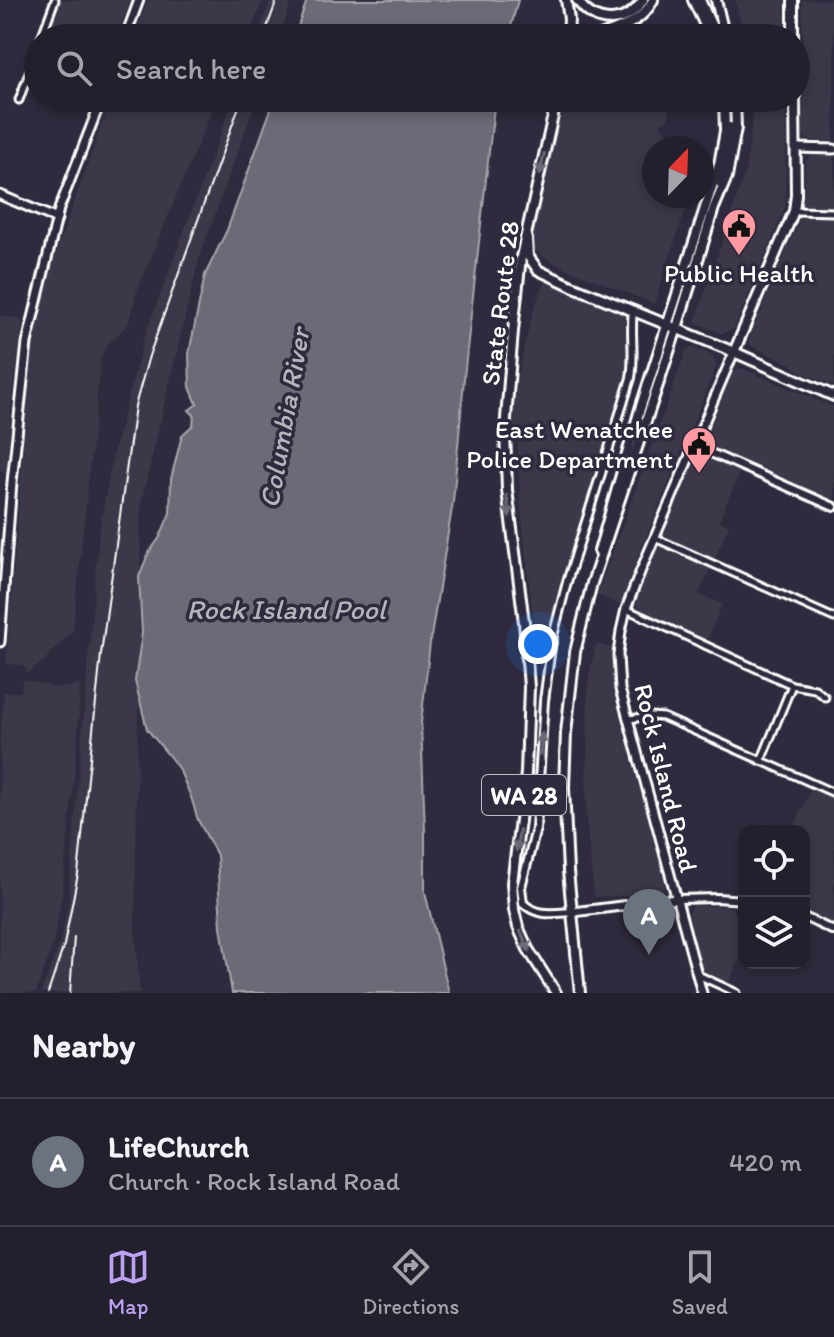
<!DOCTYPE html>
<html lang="en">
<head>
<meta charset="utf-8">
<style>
	body { margin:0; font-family:Itim,sans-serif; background:#2f2d3a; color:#f1f3f6 }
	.controls { position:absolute; right:24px; bottom:24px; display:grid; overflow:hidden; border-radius:16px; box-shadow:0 4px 12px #0003 }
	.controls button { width:72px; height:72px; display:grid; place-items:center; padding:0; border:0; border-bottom:2px solid #403e4a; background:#23202e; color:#f1f3f6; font:40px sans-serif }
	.compass { position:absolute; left:642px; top:136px; width:72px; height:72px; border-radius:50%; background:#23202e; box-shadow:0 4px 12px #0003; rotate:23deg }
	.you { position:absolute; left:538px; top:644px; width:28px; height:28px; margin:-20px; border:6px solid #fff; border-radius:50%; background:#1a73e8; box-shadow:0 0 0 12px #1a73e833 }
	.badge { display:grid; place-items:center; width:52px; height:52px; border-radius:50%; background:#bca0f2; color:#fff; font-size:26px; font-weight:700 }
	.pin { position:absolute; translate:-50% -66px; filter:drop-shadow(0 2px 4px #0008) }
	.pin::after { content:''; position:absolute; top:42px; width:28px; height:24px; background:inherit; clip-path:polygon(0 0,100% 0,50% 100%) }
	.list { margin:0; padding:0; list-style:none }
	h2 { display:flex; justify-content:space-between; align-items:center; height:104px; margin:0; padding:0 32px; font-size:34px }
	h2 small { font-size:26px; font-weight:400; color:#a3a3aa }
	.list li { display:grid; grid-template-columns:52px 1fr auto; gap:24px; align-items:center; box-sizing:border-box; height:128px; padding:0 32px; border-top:2px solid #403e4a }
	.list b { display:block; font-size:30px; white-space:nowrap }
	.list p { margin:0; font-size:26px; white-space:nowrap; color:#a3a3aa }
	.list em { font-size:26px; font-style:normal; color:#a3a3aa }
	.icon { flex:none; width:44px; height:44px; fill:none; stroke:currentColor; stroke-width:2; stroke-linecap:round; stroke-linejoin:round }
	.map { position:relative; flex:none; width:834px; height:993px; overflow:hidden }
	.search { position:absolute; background:#23202e; box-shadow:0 4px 12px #0003; left:24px; right:24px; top:24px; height:88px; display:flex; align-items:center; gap:20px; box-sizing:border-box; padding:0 28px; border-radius:44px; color:#a3a3aa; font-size:30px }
	.sheet { height:232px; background:#23202e }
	nav { display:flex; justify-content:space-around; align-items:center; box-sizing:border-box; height:112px; border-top:2px solid #403e4a; background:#23202e; font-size:22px; color:#a3a3aa }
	nav a { display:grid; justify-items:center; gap:4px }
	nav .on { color:#bca0f2 }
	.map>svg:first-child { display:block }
</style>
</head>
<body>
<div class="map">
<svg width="834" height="993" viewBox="0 0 834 993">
	<rect width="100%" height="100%" fill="#2f2a3d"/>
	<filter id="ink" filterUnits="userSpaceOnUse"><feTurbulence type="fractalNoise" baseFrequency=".0125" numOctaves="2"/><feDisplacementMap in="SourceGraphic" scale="16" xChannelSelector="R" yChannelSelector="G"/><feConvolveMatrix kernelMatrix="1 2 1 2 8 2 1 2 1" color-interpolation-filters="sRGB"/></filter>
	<g filter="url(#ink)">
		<g fill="#3c3749">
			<path d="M 48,0 L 131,0 L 116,38 L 38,38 L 38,46 L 33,44 Z"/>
			<path d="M 148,0 L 263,0 L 248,38 L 133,38 Z"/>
			<path d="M 271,0 L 292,0 L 279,38 L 256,38 Z"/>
			<path d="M 735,0 L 785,0 L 785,38 L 744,38 Z"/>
			<path d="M 802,0 L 834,0 L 834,141 L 807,140 L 803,135 Z"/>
			<path d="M 111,98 L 217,98 L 137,291 L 128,324 L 108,344 L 101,357 L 73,630 L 45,660 L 28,673 L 23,665 L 6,664 L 31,352 L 54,259 Z"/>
			<path d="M 234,98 L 257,98 L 199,259 L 141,503 L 135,926 L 140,993 L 41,993 L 60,943 L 68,905 L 99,530 L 114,449 L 144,338 Z"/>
			<path d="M 563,98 L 669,98 L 669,118 L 660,125 L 682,148 L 654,148 L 654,196 L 690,196 L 654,304 L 565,268 L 543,257 L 530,245 Z"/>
			<path d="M 754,98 L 786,98 L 785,208 L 734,329 L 721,334 L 695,322 L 745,173 L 754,109 Z"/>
			<path d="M 811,155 L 834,155 L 834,207 L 806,207 L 803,202 L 806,161 Z"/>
			<path d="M 803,216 L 834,217 L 834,386 L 799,371 L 791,364 L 753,347 L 749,342 L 750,336 L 800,219 Z"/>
			<path d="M 545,280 L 626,315 L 625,331 L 628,370 L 545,643 L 536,644 L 521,509 L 517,433 L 512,427 L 517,382 L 524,346 L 533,311 Z"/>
			<path d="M 0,316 L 19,318 L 23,323 L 12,396 L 7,473 L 0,470 Z"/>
			<path d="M 693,347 L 713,356 L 716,362 L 716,367 L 630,576 L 621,605 L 597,595 L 687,348 Z"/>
			<path d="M 741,368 L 834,407 L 834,501 L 710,446 L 706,437 L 733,372 Z"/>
			<path d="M 703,456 L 740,472 L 719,521 L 729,525 L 699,594 L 722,604 L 707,640 L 637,607 L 635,600 L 696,459 Z"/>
			<path d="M 596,644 L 613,648 L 613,692 L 665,884 L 664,889 L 660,894 L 594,897 L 586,819 L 588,680 Z"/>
			<path d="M 23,679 L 56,688 L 80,685 L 77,748 L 62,894 L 53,944 L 36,993 L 0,993 L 0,737 L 4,692 L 21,692 Z"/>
			<path d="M 811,788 L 834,798 L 834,924 L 804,912 L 804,831 L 792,831 Z"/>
			<path d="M 693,906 L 731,907 L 738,919 L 744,923 L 744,949 L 729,982 L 700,971 L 689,913 Z"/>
		</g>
		<g fill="#6d6a77" stroke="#a7a6ad" stroke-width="2">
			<path d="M 307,0 L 518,0 L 508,38 L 294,38 Z"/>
			<path d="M 275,98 L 495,98 L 465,368 L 453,502 L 430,643 L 421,723 L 425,831 L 425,892 L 449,993 L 232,993 L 221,927 L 217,855 L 198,820 L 191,797 L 180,771 L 170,757 L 147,729 L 135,681 L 142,633 L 139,577 L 148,554 L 160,537 L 170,513 L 171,479 L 182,435 L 193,425 L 194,415 L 189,410 L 197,404 L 190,387 L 189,353 L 205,275 L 227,230 Z"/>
		</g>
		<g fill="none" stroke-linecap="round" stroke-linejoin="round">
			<g stroke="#fff" stroke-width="11">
				<g id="minor">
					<path d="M 41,38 L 55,0"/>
					<path d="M 19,100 L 38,48"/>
					<path d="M 795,211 L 834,212"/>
					<path d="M 655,538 L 834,618"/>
					<path d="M 626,609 L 792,685 L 815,689 L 825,697"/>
					<path d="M 629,719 L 651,716 L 663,717 L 834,793"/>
					<path d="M 761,761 L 792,685"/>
					<path d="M 698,975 L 737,993"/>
				</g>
			</g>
			<g stroke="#fff" stroke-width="12">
				<g id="tertiary">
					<path d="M 695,446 L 834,507"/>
					<path d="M 677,899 L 717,898 L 744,900"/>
					<path d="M 573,912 C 555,913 537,917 523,903 L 521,887 L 536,829 L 544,701 L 552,640 L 567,582 L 631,378 C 635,355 630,333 633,310"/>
					<path d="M 804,917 L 834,931"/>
				</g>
			</g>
			<g stroke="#fff" stroke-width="13">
				<g id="secondary">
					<path d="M 125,38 L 139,0"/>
					<path d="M 796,148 L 834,149"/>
					<path d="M 0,195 L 57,219"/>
					<path d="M 0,642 L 12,482 L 27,343 L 59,209 L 102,98"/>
					<path d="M 573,912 L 677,899"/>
					<path d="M 702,993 L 620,689 L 618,655 L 621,631 L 626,609 L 641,570 L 734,352"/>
				</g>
			</g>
			<g stroke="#fff" stroke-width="14">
				<g id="primary">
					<path d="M 693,0 L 711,38"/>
					<path d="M 700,0 L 717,38"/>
					<path d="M 793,0 L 793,38"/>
					<path d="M 721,184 L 728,149 L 730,127"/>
					<path d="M 527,239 L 528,256 L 538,270 L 572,286 L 734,352 L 834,396"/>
					<path d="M 734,352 L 794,211 L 796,195 L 795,98"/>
					<path d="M 599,551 L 640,409 L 719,165 L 725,131 L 724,98"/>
				</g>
			</g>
			<g stroke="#fff" stroke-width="14">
				<g id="trunk">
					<path d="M 566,0 L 569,19 L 568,38"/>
					<path d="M 577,0 C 595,26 625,27 643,0"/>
					<path d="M 716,0 L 725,38"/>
					<path d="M 595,38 C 618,29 642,23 653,0"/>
					<path d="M 526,659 L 545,652 L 552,640"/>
					<path d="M 556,993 L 528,949 L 518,927 L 514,910 L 512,883 L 526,773 L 529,687 L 524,622 L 507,490 L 505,431 L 513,331 L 521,257 L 557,98"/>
					<path d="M 580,993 L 568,871 L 564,787 L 566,733 L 575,652 L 592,583 L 677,328 L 714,208 L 727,177 L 736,128 L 735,98"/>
				</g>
			</g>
			<use href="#minor" stroke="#2f2a3d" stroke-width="5"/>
			<use href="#tertiary" stroke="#2f2a3d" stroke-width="6"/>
			<use href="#secondary" stroke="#2f2a3d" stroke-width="7"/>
			<use href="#primary" stroke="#2f2a3d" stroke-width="8"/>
			<use href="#trunk" stroke="#2f2a3d" stroke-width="8"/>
			<g stroke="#fff" stroke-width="2">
				<path d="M 263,38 L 277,0"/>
				<path d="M 48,993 L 64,945 L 78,874 L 101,654 L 135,406 L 149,356 L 242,98"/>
				<path d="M 70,993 L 74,937"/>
			</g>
		</g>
		<defs><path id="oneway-solid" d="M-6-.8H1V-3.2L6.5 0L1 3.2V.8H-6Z" transform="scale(2)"/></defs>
		<g fill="#6d6a77">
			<use href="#oneway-solid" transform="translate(542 164) rotate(102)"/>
			<use href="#oneway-solid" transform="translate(508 506) rotate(83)"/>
			<use href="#oneway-solid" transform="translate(541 744) rotate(-85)"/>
			<use href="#oneway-solid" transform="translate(518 840) rotate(99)"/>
			<use href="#oneway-solid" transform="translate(525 941) rotate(66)"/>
		</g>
	</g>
	<defs>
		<g id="civic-pin" transform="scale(1.8)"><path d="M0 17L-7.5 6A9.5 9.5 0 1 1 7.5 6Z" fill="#ff9aa2" stroke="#2f2a3d"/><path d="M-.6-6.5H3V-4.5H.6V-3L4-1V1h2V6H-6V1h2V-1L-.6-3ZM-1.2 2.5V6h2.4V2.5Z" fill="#111"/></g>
	</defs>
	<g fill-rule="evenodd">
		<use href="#civic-pin" x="739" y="226"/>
		<use href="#civic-pin" x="699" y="444"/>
	</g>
	<g text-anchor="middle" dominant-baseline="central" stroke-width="7" stroke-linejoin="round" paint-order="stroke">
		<rect fill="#2f2a3d" stroke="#c1bfc5" stroke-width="2" x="482" y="775" width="84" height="40" rx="6"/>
		<g font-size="24" font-weight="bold" fill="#fff">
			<text x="524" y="795">WA 28</text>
		</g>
		<g font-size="26" fill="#fff" stroke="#2f2a3d">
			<text x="739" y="273">Public Health</text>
			<text x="673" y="429" text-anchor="end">East Wenatchee<tspan x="673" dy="30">Police Department</tspan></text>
		</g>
		<g font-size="26" fill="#fff" stroke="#2f2a3d">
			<text transform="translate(500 303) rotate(-83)">State Route 28</text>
			<text transform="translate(666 778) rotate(76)">Rock Island Road</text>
		</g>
		<g font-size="28" font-style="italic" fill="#b6b4bb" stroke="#2f2a3d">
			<text transform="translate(284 418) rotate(-80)">Columbia River</text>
			<text x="286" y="609">Rock Island Pool</text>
		</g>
	</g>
</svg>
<div class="controls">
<button><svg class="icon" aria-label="locate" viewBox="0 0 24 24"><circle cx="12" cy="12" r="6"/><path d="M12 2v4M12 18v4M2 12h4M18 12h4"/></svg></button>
<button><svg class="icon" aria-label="layers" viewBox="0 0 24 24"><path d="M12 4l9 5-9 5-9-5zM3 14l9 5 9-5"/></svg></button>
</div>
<svg class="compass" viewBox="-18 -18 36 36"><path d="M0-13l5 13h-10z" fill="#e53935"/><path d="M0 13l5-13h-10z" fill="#a3a3aa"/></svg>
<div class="you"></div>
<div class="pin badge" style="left:649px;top:955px;background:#6b7280">A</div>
<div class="search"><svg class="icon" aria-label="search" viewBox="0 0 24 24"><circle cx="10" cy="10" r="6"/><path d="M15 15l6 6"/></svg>Search here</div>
</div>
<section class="sheet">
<h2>Nearby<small></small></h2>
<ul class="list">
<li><span class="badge" style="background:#6b7280">A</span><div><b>LifeChurch</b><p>Church · Rock Island Road</p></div><em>420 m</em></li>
</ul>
</section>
<nav>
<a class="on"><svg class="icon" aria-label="map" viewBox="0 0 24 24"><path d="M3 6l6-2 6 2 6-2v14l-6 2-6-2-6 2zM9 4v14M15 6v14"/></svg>Map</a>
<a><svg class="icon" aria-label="directions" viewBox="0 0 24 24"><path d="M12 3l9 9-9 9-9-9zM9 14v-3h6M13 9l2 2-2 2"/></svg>Directions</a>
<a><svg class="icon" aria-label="saved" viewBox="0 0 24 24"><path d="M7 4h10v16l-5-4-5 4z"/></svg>Saved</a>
</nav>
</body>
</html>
